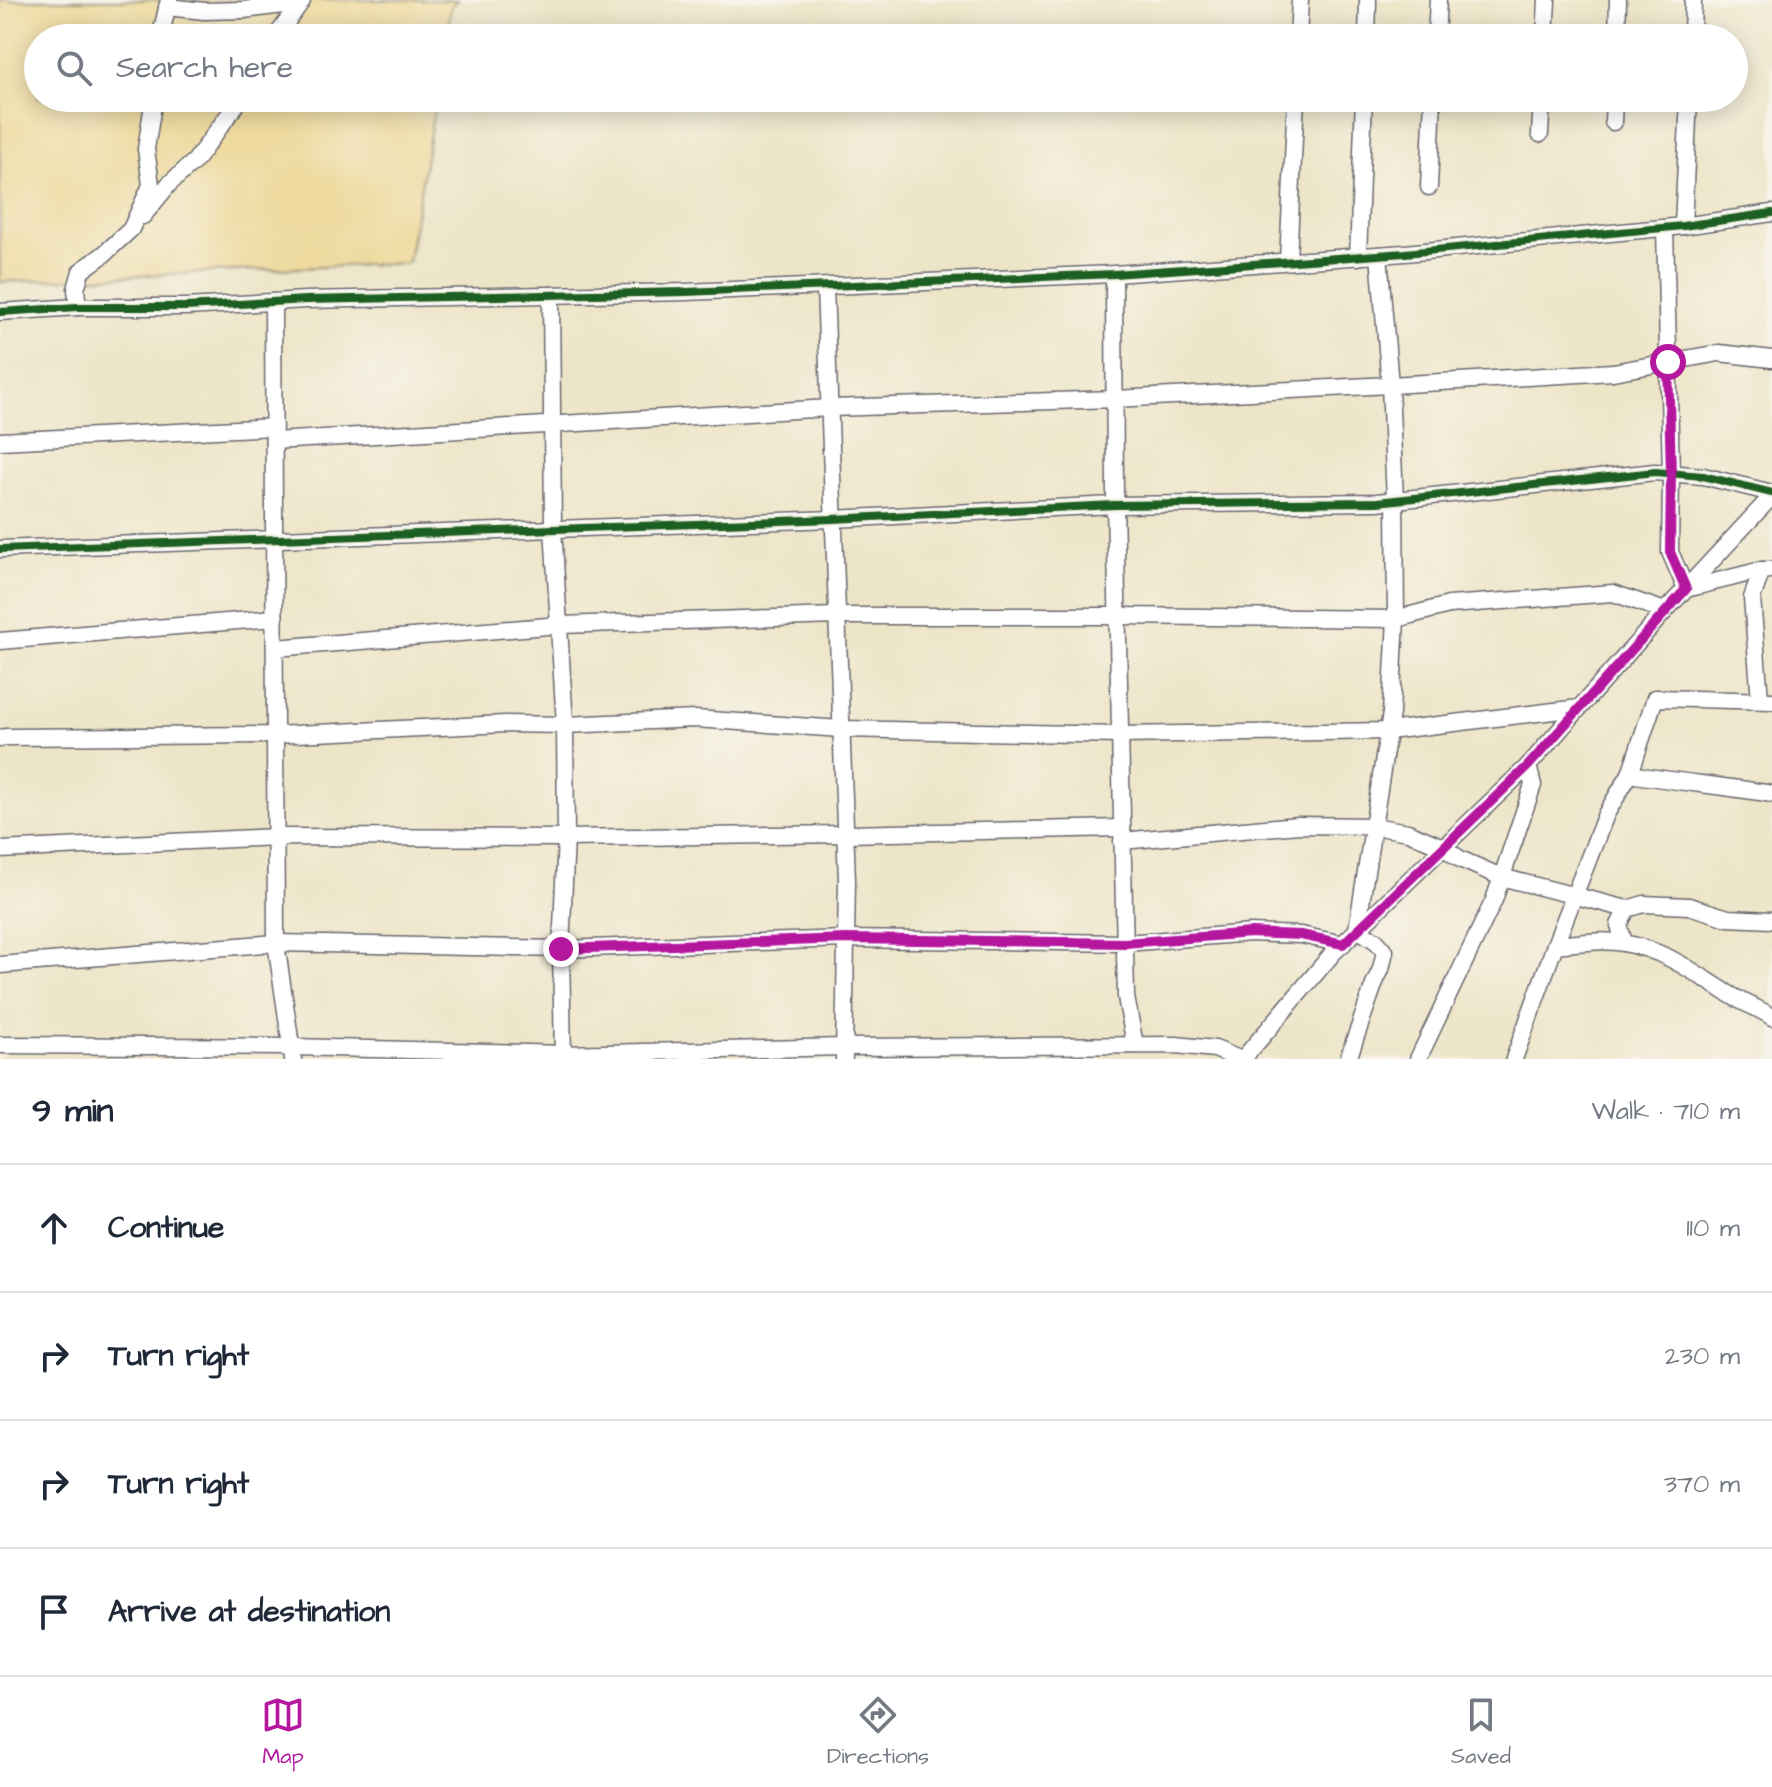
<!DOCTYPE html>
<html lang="en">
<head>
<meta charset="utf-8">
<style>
	body { margin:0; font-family:"Architects Daughter",sans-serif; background:#f6f6f7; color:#1f2937 }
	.stop { position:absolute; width:24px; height:24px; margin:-18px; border:6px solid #b5179e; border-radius:50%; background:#fff }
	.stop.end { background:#b5179e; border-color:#fff; box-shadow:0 2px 8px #0008 }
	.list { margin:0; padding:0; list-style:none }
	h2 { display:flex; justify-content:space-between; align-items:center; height:104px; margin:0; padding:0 32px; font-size:34px }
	h2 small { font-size:26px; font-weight:400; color:#747a83 }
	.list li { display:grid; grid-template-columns:52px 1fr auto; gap:24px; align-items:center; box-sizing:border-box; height:128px; padding:0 32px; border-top:2px solid #e0e1e3 }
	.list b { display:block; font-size:30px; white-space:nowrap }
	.list em { font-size:26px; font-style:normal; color:#747a83 }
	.icon { flex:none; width:44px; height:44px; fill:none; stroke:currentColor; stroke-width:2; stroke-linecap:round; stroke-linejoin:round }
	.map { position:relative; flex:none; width:1772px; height:1059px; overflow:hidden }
	.search { position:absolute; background:#fff; box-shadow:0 4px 20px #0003; left:24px; right:24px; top:24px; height:88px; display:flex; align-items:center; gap:20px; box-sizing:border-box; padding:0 28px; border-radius:44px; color:#747a83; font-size:30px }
	.sheet { height:616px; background:#fff }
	nav { display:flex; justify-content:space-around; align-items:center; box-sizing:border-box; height:112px; border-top:2px solid #e0e1e3; background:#fff; font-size:22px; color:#747a83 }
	nav a { display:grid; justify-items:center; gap:4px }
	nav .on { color:#b5179e }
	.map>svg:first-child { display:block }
</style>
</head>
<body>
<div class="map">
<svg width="1772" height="1059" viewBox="0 0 1772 1059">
	<rect width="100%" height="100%" fill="#f7f3e8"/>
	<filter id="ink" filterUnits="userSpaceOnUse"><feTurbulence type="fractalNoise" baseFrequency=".0125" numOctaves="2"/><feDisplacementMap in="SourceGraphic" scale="16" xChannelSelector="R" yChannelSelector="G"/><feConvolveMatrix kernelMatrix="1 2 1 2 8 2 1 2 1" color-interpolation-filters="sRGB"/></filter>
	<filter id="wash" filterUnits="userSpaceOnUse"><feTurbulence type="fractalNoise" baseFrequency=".006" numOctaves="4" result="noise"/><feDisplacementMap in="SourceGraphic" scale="32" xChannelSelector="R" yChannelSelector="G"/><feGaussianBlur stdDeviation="1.8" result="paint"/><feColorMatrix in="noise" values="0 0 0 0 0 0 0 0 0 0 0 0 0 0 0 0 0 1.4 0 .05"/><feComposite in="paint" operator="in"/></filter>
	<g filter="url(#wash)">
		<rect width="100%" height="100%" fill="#ede5c8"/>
		<path fill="#eeda9e" stroke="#887e6c" stroke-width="2" d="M 0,0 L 457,0 L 451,8 L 446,38 L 38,38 L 38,98 L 436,98 L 408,263 L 0,282 Z"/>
	</g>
	<g filter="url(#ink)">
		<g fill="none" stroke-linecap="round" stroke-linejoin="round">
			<g stroke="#69666c" stroke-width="19">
				<g id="minor">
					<path d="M 167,7 L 204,11 L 244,10 L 299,3"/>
					<path d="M 160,38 L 169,0"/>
					<path d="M 275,38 L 302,1"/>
					<path d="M 1298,38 L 1300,0"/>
					<path d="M 1367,38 L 1368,0"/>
					<path d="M 1436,38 L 1438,0"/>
					<path d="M 1545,38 L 1547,0"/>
					<path d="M 1617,38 L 1618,0"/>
					<path d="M 1692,38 L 1693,0"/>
					<path d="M 1613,122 L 1614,98"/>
					<path d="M 1540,134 L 1542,98"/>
					<path d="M 1429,187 L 1433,98"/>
					<path d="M 143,216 L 169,184 L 195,161 L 241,98"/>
					<path d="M 1683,226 L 1689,98"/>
					<path d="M 1665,228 L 1671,474 L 1670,552 L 1686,589 L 1762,570 L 1772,570"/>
					<path d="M 1379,255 L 1390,385 L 1395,500 L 1396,619 L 1449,605 L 1613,593 L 1665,611"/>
					<path d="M 1358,257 L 1364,98"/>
					<path d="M 1288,261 L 1296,98"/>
					<path d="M 1114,274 L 1115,505 L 1126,997 L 1135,1045"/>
					<path d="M 825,287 L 847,880 L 844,1059"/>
					<path d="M 551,295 L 553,528 L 565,725 L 566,838 L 561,949 L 846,939 L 1125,943 L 1251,933 L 1301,935 L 1343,944"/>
					<path d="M 273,302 L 276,943 L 293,1059"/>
					<path d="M 78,307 L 76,289 L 81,271 L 103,255 L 131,229 L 151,185 L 146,149 L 154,98"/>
					<path d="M 0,312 L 78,307 L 186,307 L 306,300 L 686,292 L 1114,274 L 1405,253 L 1683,226 L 1772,213"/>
					<path d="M 0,441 L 274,427"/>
					<path d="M 274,441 L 830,408 L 1115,399 L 1390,385 L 1613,372 L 1719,353 L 1772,359"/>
					<path d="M 0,549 L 833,519 L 1115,505 L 1377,502 L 1655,472 L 1703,476 L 1772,493"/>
					<path d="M 0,641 L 275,618"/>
					<path d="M 275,648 L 560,625 L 837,616 L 1117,616 L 1396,619 L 1391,713 L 1357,929 L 1376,941 L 1385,951 L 1381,969 L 1375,982 L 1348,1059"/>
					<path d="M 1760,700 L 1752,598 L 1762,570"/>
					<path d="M 1772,701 L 1655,698 L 1630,774 L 1606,814 L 1555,945 C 1578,943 1601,939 1623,943 C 1667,950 1697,975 1734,997 C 1746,1004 1760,1009 1772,1017"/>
					<path d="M 0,739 L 5,737 L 275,735 L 505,724 L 565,725 L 695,719 L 842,729 L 1119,735 L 1388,731 L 1579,708"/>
					<path d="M 1630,774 C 1677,782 1725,786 1772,794"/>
					<path d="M 1122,841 L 1298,825 L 1373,826 L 1408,832 L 1443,847 L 1460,859 L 1501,877 L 1627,909"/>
					<path d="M 0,850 L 276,837 L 566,838 L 846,834 L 1122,828"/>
					<path d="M 1624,943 L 1619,925 L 1627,909 L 1644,904 L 1689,906 L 1728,918 L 1772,920"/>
					<path d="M 0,965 L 276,943 L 561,949 L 563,1059"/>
					<path d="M 0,1045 L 292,1047 L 563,1054 L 844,1047 L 1176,1045 L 1215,1049 L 1239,1059"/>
					<path d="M 1243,1059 L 1333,953 L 1528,766 L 1665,611 L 1772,496"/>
					<path d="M 1418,1059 L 1494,900 L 1533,785 L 1528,766"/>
					<path d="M 1514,1059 L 1555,945"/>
				</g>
			</g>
			<use href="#minor" stroke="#fff" stroke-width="16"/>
			<g stroke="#f7f3e8" stroke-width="13">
				<g id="cycleway">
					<path d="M 0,312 L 78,307 L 186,307 L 306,300 L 686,292 L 1114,274 L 1405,253 L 1683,226 L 1772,213"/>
					<path d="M 0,549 L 833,519 L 1115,505 L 1377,502 L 1655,472 L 1703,476 L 1772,493"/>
				</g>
			</g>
			<use href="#cycleway" stroke="#1b5e20" stroke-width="8"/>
		</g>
	</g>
	<g fill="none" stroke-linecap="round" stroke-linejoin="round" filter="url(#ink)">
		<path stroke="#b5179e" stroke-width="10" d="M 561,949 L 846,939 L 1125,943 L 1251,933 L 1301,935 L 1343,944 L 1528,766 L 1686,589 L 1670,552 L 1671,474 L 1668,362"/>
	</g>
</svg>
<div class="stop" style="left:1668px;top:362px"></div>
<div class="stop end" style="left:561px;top:949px"></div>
<div class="search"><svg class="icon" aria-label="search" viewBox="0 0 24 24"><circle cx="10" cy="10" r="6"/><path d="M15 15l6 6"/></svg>Search here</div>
</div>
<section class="sheet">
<h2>9 min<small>Walk · 710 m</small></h2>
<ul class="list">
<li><svg class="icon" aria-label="ahead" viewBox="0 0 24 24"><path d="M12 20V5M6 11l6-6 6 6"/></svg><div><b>Continue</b></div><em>110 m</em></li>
<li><svg class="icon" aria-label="right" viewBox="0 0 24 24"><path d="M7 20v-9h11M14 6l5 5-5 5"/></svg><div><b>Turn right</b></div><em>230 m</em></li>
<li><svg class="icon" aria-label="right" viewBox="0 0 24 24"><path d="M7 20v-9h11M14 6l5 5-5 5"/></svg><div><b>Turn right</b></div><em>370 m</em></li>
<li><svg class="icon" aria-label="arrive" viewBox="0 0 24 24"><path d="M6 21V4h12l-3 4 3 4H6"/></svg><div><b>Arrive at destination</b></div></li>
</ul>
</section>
<nav>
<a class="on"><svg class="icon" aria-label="map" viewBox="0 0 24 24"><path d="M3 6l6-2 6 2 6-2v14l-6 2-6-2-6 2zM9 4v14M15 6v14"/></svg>Map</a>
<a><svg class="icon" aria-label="directions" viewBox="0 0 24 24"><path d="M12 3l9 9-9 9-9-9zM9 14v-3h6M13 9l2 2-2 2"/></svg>Directions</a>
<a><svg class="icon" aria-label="saved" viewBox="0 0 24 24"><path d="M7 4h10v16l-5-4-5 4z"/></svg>Saved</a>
</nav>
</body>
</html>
